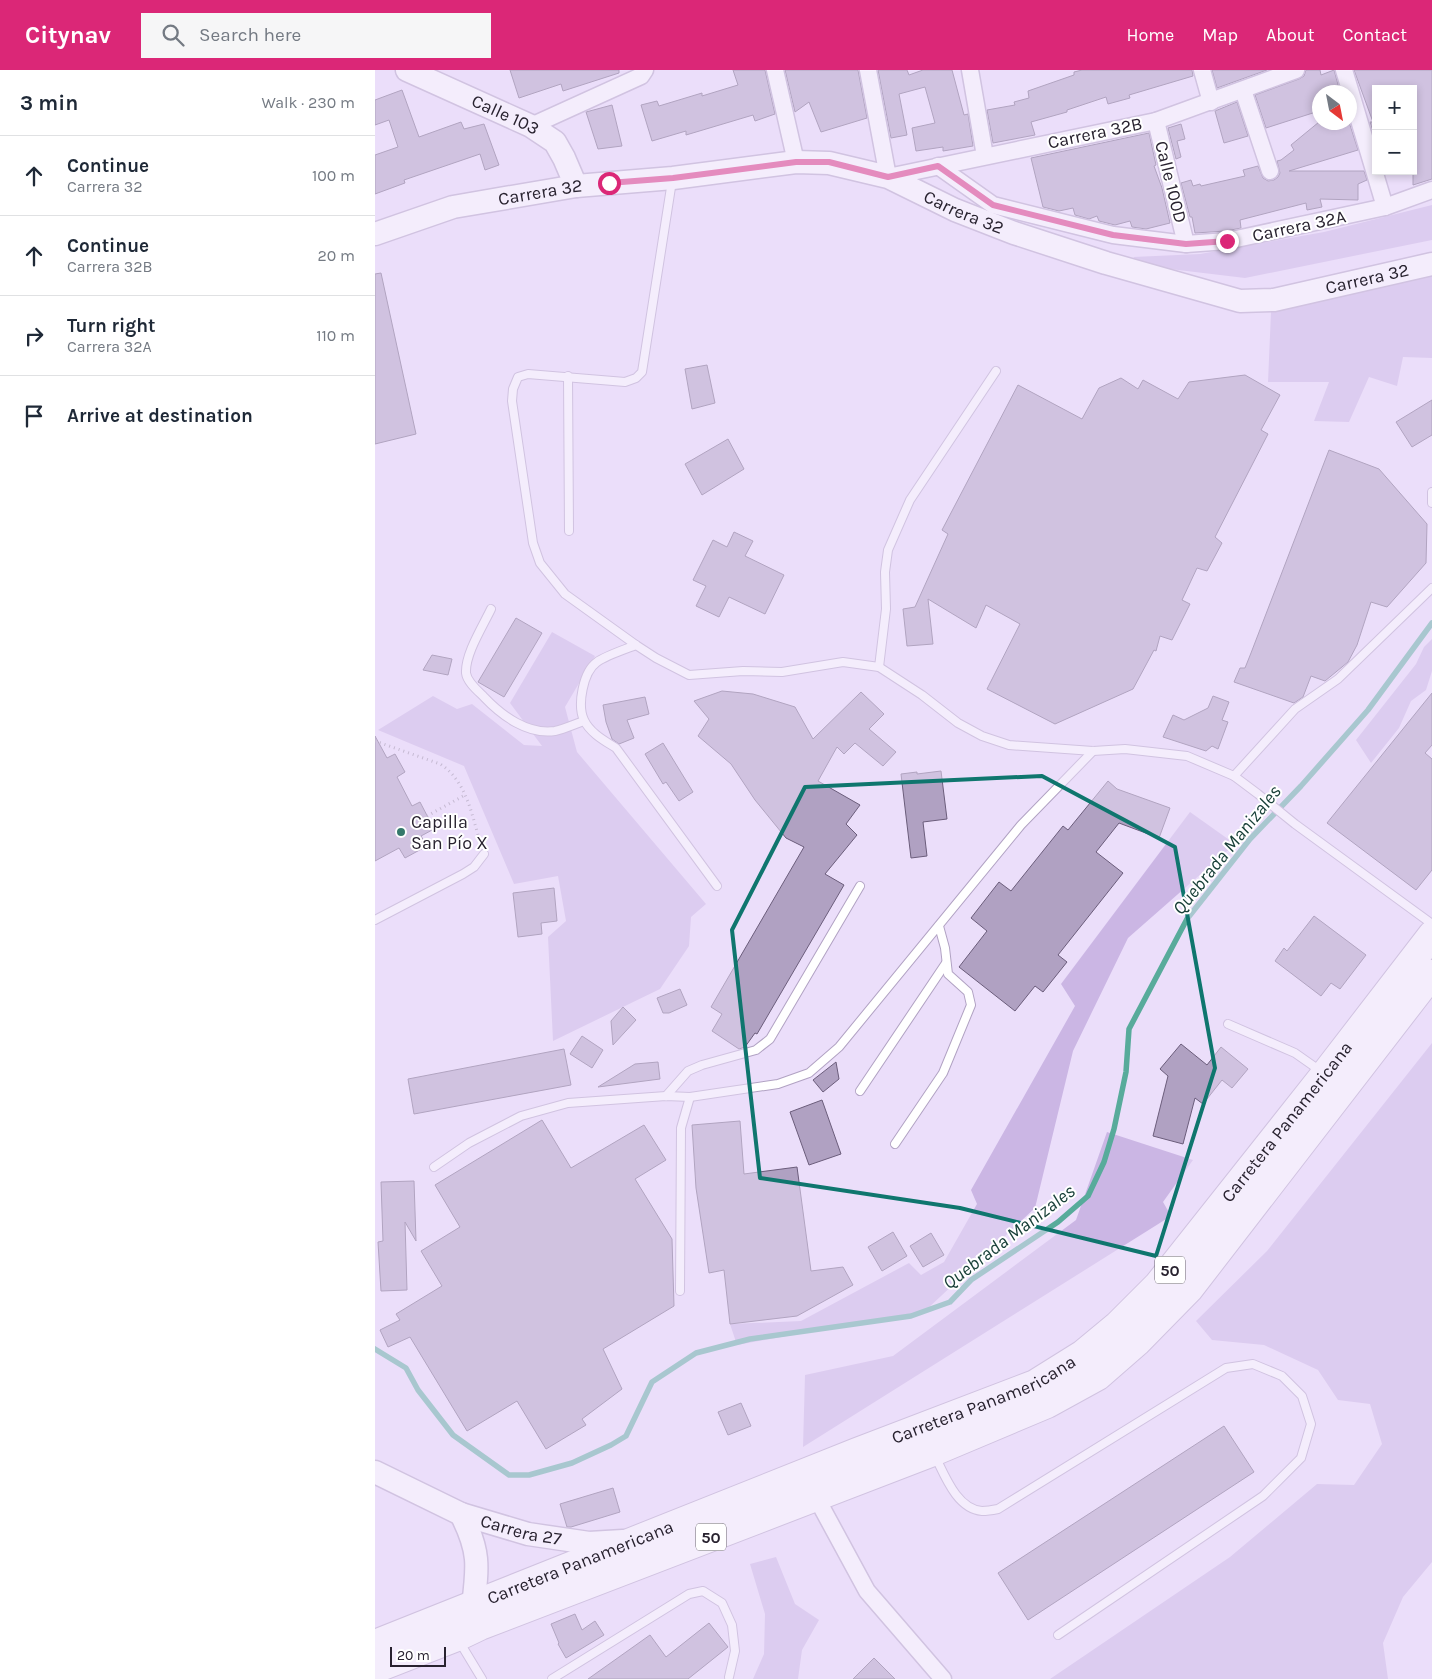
<!DOCTYPE html>
<html lang="en">
<head>
<meta charset="utf-8">
<style>
	body { margin:0; font-family:Karla,sans-serif; background:#f6f6f7; color:#1f2937 }
	.controls { position:absolute; right:15px; top:15px; display:grid; overflow:hidden; border-radius:0px; box-shadow:0 2px 8px #0003 }
	.controls button { width:45px; height:45px; display:grid; place-items:center; padding:0; border:0; border-bottom:1px solid #e0e1e3; background:#fff; color:#1f2937; font:25px sans-serif }
	.compass { position:absolute; left:937px; top:15px; width:45px; height:45px; border-radius:50%; background:#fff; box-shadow:0 2px 8px #0003; rotate:148deg }
	.scale { position:absolute; left:15px; bottom:12px; width:56px; box-sizing:border-box; padding-left:5px; border:2px solid #28222f; border-top:0; font-size:14px; line-height:18px; white-space:nowrap; color:#28222f; -webkit-text-stroke:4px #fff; paint-order:stroke }
	.stop { position:absolute; width:15px; height:15px; margin:-11px; border:4px solid #db2777; border-radius:50%; background:#fff }
	.stop.end { background:#db2777; border-color:#fff; box-shadow:0 1px 5px #0008 }
	.list { margin:0; padding:0; list-style:none }
	h2 { display:flex; justify-content:space-between; align-items:center; height:65px; margin:0; padding:0 20px; font-size:21px }
	h2 small { font-size:16px; font-weight:400; color:#747a83 }
	.list li { display:grid; grid-template-columns:32px 1fr auto; gap:15px; align-items:center; box-sizing:border-box; height:80px; padding:0 20px; border-top:1px solid #e0e1e3 }
	.list b { display:block; font-size:19px; white-space:nowrap }
	.list p { margin:0; font-size:16px; white-space:nowrap; color:#747a83 }
	.list em { font-size:16px; font-style:normal; color:#747a83 }
	.icon { flex:none; width:28px; height:28px; fill:none; stroke:currentColor; stroke-width:2; stroke-linecap:round; stroke-linejoin:round }
	.map { position:relative; flex:none; width:1057px; height:1609px; overflow:hidden }
	header { display:flex; align-items:center; gap:30px; box-sizing:border-box; height:70px; padding:0 25px; background:#db2777; color:#fff }
	header strong { font-size:24px }
	nav { display:flex; gap:28px; margin-inline-start:auto; font-size:18px }
	.search { width:350px; height:45px; background:#f6f6f7; display:flex; align-items:center; gap:12px; box-sizing:border-box; padding:0 18px; border-radius:0px; color:#747a83; font-size:19px }
	main { display:flex }
	aside { flex:1; background:#fff }
	.map>svg:first-child { display:block }
</style>
</head>
<body>
<header>
<strong>Citynav</strong>
<div class="search"><svg class="icon" aria-label="search" viewBox="0 0 24 24"><circle cx="10" cy="10" r="6"/><path d="M15 15l6 6"/></svg>Search here</div>
<nav><a>Home</a><a>Map</a><a>About</a><a>Contact</a></nav>
</header>
<main>
<aside>
<h2>3 min<small>Walk · 230 m</small></h2>
<ul class="list">
<li><svg class="icon" aria-label="ahead" viewBox="0 0 24 24"><path d="M12 20V5M6 11l6-6 6 6"/></svg><div><b>Continue</b><p>Carrera 32</p></div><em>100 m</em></li>
<li><svg class="icon" aria-label="ahead" viewBox="0 0 24 24"><path d="M12 20V5M6 11l6-6 6 6"/></svg><div><b>Continue</b><p>Carrera 32B</p></div><em>20 m</em></li>
<li><svg class="icon" aria-label="right" viewBox="0 0 24 24"><path d="M7 20v-9h11M14 6l5 5-5 5"/></svg><div><b>Turn right</b><p>Carrera 32A</p></div><em>110 m</em></li>
<li><svg class="icon" aria-label="arrive" viewBox="0 0 24 24"><path d="M6 21V4h12l-3 4 3 4H6"/></svg><div><b>Arrive at destination</b></div></li>
</ul>
</aside>
<div class="map">
<svg width="1057" height="1609" viewBox="0 0 1057 1609">
	<rect width="100%" height="100%" fill="#ebdefa"/>
	<g fill="#cbb6e4">
		<path d="M 1057,135 L 1057,170 L 870,208 L 770,196 L 758,187 L 825,184 L 949,162 Z"/>
		<path d="M 1057,203 L 1057,288 L 1028,287 L 1022,316 L 994,307 L 974,352 L 939,351 L 954,312 L 893,312 L 896,242 Z"/>
		<path d="M 177,562 L 220,586 L 190,637 L 202,682 L 331,834 L 316,847 L 314,876 L 285,919 L 178,971 L 173,867 L 191,851 L 183,806 L 139,814 L 89,696 L 3,660 L 58,626 L 82,639 L 97,634 L 149,675 L 167,676 L 135,633 Z"/>
		<path d="M 1057,569 L 1057,601 L 1051,620 L 1036,631 L 1024,658 L 996,693 L 981,670 L 1041,594 L 1049,577 Z"/>
		<path d="M 815,742 L 860,774 L 753,868 L 698,981 L 660,1138 L 550,1241 L 362,1275 L 355,1254 L 426,1251 L 534,1193 L 546,1205 L 569,1192 L 602,1134 L 596,1120 L 700,936 L 686,914 Z"/>
		<path d="M 1057,973 L 1057,1492 L 1028,1527 L 1008,1573 L 1013,1609 L 675,1609 L 855,1487 L 942,1414 L 979,1415 L 1007,1374 L 995,1334 L 963,1330 L 943,1300 L 889,1275 L 837,1270 L 821,1251 L 892,1181 Z"/>
		<path d="M 732,1062 L 818,1090 L 788,1132 L 796,1146 L 428,1377 L 430,1305 L 518,1286 L 701,1150 Z"/>
		<path d="M 401,1487 L 420,1534 L 444,1550 L 427,1580 L 423,1609 L 378,1609 L 389,1584 L 390,1544 L 375,1494 Z"/>
	</g>
	<g fill="none" stroke-linecap="round" stroke-linejoin="round">
		<path stroke="#58ab9b" stroke-width="5.5" d="M 0,1279 L 31,1298 L 43,1320 L 78,1365 L 134,1405 L 154,1405 L 197,1393 L 236,1375 L 251,1366 L 277,1312 L 321,1283 L 375,1269 L 536,1246 L 575,1232 L 596,1210 L 683,1152 L 713,1126 L 729,1092 L 739,1059 L 751,1002 L 754,959 L 812,849 L 875,769 L 926,716 L 993,640 L 1057,553"/>
	</g>
	<g fill="#b0a1c2" stroke="#6b5d7b">
		<path d="M 135,0 L 244,0 L 244,3 L 188,21 L 186,14 L 144,28 Z"/>
		<path d="M 358,0 L 390,0 L 400,44 L 380,51 L 378,45 L 311,65 L 311,61 L 277,71 L 266,35 L 282,31 L 284,36 L 327,23 L 327,26 L 363,15 Z"/>
		<path d="M 410,0 L 483,0 L 492,48 L 446,62 L 434,32 L 420,42 Z"/>
		<path d="M 503,0 L 532,0 L 534,5 L 548,0 L 577,0 L 589,45 L 593,44 L 598,76 L 568,81 L 568,77 L 541,81 L 537,58 L 560,53 L 550,17 L 524,24 L 532,65 L 516,68 Z"/>
		<path d="M 707,0 L 817,0 L 818,6 L 754,25 L 755,28 L 733,34 L 731,27 L 692,40 L 692,42 L 656,52 L 660,65 L 618,73 L 612,40 L 640,35 L 639,32 L 654,28 L 653,21 L 699,5 L 699,2 Z"/>
		<path d="M 837,0 L 892,0 L 842,18 Z"/>
		<path d="M 931,0 L 945,0 L 946,5 L 959,0 L 965,22 L 944,22 L 944,41 L 891,58 L 880,25 L 924,9 L 929,6 Z"/>
		<path d="M 979,0 L 1057,0 L 1057,109 L 1038,115 L 1038,19 L 1001,19 L 1001,71 L 995,52 L 998,52 Z"/>
		<path d="M 27,20 L 44,67 L 86,52 L 89,59 L 109,54 L 124,95 L 110,100 L 105,84 L 29,110 L 30,113 L 0,124 L 0,85 L 23,77 L 14,50 L 0,55 L 0,30 Z"/>
		<path d="M 862,32 L 873,66 L 849,73 L 840,41 Z"/>
		<path d="M 237,35 L 247,76 L 223,79 L 211,42 Z"/>
		<path d="M 944,52 L 974,52 L 983,80 L 914,101 L 989,101 L 992,110 L 983,114 L 983,130 L 945,129 L 947,137 L 932,140 L 931,133 L 865,150 L 866,158 L 851,161 L 820,163 L 817,147 L 815,147 L 806,113 L 816,110 L 818,116 L 825,114 L 826,116 L 870,106 L 868,100 L 883,96 L 888,108 L 893,111 L 899,110 L 903,107 L 905,103 L 902,91 L 906,90 L 919,80 L 916,75 Z"/>
		<path d="M 806,54 L 810,69 L 802,71 L 806,87 L 801,89 L 793,58 Z"/>
		<path d="M 774,63 L 781,95 L 779,96 L 787,118 L 795,153 L 771,159 L 757,157 L 755,151 L 740,155 L 724,151 L 722,146 L 714,149 L 700,145 L 698,138 L 684,141 L 668,137 L 656,88 Z"/>
		<path d="M 6,203 L 41,364 L 0,374 L 0,204 Z"/>
		<path d="M 332,295 L 340,333 L 317,339 L 310,299 Z"/>
		<path d="M 870,305 L 905,325 L 886,360 L 893,364 L 840,467 L 847,473 L 832,501 L 822,498 L 807,530 L 815,534 L 797,570 L 785,566 L 781,581 L 779,580 L 758,619 L 680,654 L 612,619 L 645,554 L 611,535 L 601,558 L 553,529 L 558,574 L 532,576 L 528,539 L 540,537 L 573,464 L 567,460 L 643,315 L 707,349 L 724,318 L 746,308 L 763,319 L 768,310 L 803,329 L 814,312 Z"/>
		<path d="M 1057,330 L 1057,365 L 1037,377 L 1021,352 Z"/>
		<path d="M 353,369 L 369,399 L 327,425 L 310,394 Z"/>
		<path d="M 954,380 L 1004,399 L 1052,454 L 1051,493 L 1012,537 L 996,532 L 982,575 L 973,592 L 950,611 L 936,606 L 928,627 L 919,633 L 859,612 L 865,598 L 870,598 L 876,583 Z"/>
		<path d="M 359,462 L 378,471 L 370,486 L 409,505 L 390,544 L 354,527 L 344,547 L 321,536 L 331,516 L 318,510 L 338,470 L 352,477 Z"/>
		<path d="M 141,548 L 167,563 L 129,627 L 103,612 Z"/>
		<path d="M 57,585 L 77,589 L 73,605 L 48,600 Z"/>
		<path d="M 347,621 L 378,624 L 420,637 L 438,669 L 486,622 L 509,644 L 494,659 L 521,682 L 508,696 L 480,673 L 469,684 L 462,677 L 443,711 L 485,735 L 471,754 L 482,765 L 450,804 L 469,815 L 382,964 L 380,963 L 370,977 L 364,979 L 337,961 L 347,944 L 336,937 L 429,777 L 411,768 L 380,730 L 356,694 L 323,666 L 334,649 L 319,631 Z"/>
		<path d="M 1057,623 L 1057,675 L 1050,683 L 1057,689 L 1057,800 L 1041,820 L 952,753 Z"/>
		<path d="M 838,626 L 854,632 L 847,650 L 853,652 L 843,679 L 837,676 L 831,681 L 788,667 L 798,645 L 809,650 L 833,638 Z"/>
		<path d="M 270,627 L 274,644 L 252,650 L 259,668 L 244,674 L 237,669 L 231,652 L 228,635 Z"/>
		<path d="M 0,666 L 12,688 L 20,684 L 30,702 L 22,707 L 37,736 L 45,732 L 59,759 L 46,766 L 52,776 L 30,788 L 24,778 L 0,791 Z"/>
		<path d="M 288,673 L 318,722 L 304,731 L 291,712 L 288,714 L 270,684 Z"/>
		<path d="M 566,701 L 572,749 L 548,752 L 552,786 L 536,788 L 526,704 L 542,702 L 542,704 Z"/>
		<path d="M 733,711 L 742,719 L 795,738 L 784,768 L 744,753 L 721,782 L 748,803 L 683,885 L 692,892 L 668,922 L 660,916 L 640,941 L 584,897 L 612,861 L 596,848 L 624,812 L 636,821 L 688,756 L 693,760 Z"/>
		<path d="M 179,818 L 182,851 L 166,853 L 167,864 L 143,867 L 138,823 Z"/>
		<path d="M 939,846 L 991,885 L 965,919 L 956,913 L 946,926 L 900,891 L 909,878 L 912,881 Z"/>
		<path d="M 305,919 L 312,935 L 294,943 L 288,943 L 282,928 Z"/>
		<path d="M 248,937 L 261,950 L 238,975 L 236,951 Z"/>
		<path d="M 207,966 L 228,980 L 217,998 L 195,984 Z"/>
		<path d="M 806,974 L 832,995 L 846,977 L 873,999 L 857,1018 L 847,1010 L 828,1034 L 820,1028 L 808,1074 L 778,1066 L 793,1006 L 785,999 Z"/>
		<path d="M 189,979 L 196,1015 L 39,1044 L 33,1009 Z"/>
		<path d="M 283,992 L 285,1009 L 223,1017 L 260,994 Z"/>
		<path d="M 461,992 L 464,1009 L 448,1022 L 438,1010 Z"/>
		<path d="M 447,1030 L 466,1084 L 434,1095 L 415,1042 Z"/>
		<path d="M 167,1050 L 196,1098 L 269,1055 L 291,1090 L 260,1109 L 297,1169 L 299,1236 L 228,1279 L 247,1319 L 207,1349 L 211,1355 L 171,1379 L 142,1331 L 92,1361 L 35,1267 L 13,1277 L 5,1260 L 25,1250 L 21,1244 L 67,1216 L 46,1181 L 85,1157 L 60,1115 Z"/>
		<path d="M 365,1051 L 369,1104 L 422,1097 L 436,1201 L 468,1197 L 478,1215 L 422,1246 L 355,1254 L 349,1200 L 334,1203 L 321,1118 L 317,1055 Z"/>
		<path d="M 39,1111 L 41,1171 L 30,1152 L 32,1220 L 6,1221 L 3,1172 L 8,1171 L 6,1112 Z"/>
		<path d="M 518,1162 L 532,1186 L 507,1201 L 493,1177 Z"/>
		<path d="M 556,1163 L 569,1185 L 548,1197 L 535,1176 Z"/>
		<path d="M 366,1333 L 376,1356 L 353,1365 L 343,1342 Z"/>
		<path d="M 849,1356 L 879,1402 L 653,1550 L 623,1503 Z"/>
		<path d="M 238,1418 L 245,1442 L 196,1457 L 192,1457 L 185,1434 Z"/>
		<path d="M 200,1544 L 207,1560 L 220,1551 L 229,1565 L 191,1588 L 183,1574 L 184,1573 L 176,1554 Z"/>
		<path d="M 334,1553 L 353,1577 L 313,1609 L 213,1609 L 275,1565 L 291,1587 Z"/>
		<path d="M 499,1588 L 520,1609 L 478,1609 Z"/>
	</g>
	<g fill="none" stroke-linecap="round" stroke-linejoin="round">
		<g stroke="#b1a2c3" stroke-width="10">
			<g id="lane">
				<path d="M 297,111 L 267,302 L 261,308 L 250,312 L 153,304 L 143,307 L 138,319 L 137,331 L 158,473 L 165,493 L 190,524 L 261,575 L 281,588 L 314,605 L 368,601 L 407,602 L 468,592 L 504,597 L 547,625 L 583,653 L 607,666 L 634,675 L 718,681 L 750,679 L 812,686 L 859,706 L 883,724 L 920,754 L 1057,854"/>
				<path d="M 193,306 L 194,461"/>
				<path d="M 1057,422 L 1057,433"/>
				<path d="M 116,539 C 108,556 90,584 91,603 C 92,612 103,621 109,627 C 127,646 153,665 180,661 C 189,659 200,654 209,651"/>
				<path d="M 261,575 C 251,579 230,586 222,592 C 208,602 202,635 209,650 C 215,663 230,671 241,678 L 342,816"/>
				<path d="M 504,597 L 511,539 L 510,502 L 513,480 L 535,430 L 621,301"/>
				<path d="M 859,706 L 920,639 L 963,609 L 1057,518"/>
				<path d="M 0,850 L 88,804 L 99,797 L 109,784"/>
				<path d="M 853,954 L 920,983 L 947,1002"/>
				<path d="M 485,1021 L 571,893"/>
				<path d="M 291,1026 L 313,1001 L 327,995 L 381,980 L 395,969 L 485,816"/>
				<path d="M 520,1074 L 568,1003 L 596,935 L 593,922 L 573,904 L 570,878 L 564,856"/>
				<path d="M 59,1097 L 94,1073 L 146,1046 L 193,1033 L 291,1026 L 315,1027 L 403,1014 L 434,1003 L 464,977 L 646,755 L 718,681"/>
				<path d="M 305,1221 L 306,1058 L 315,1027"/>
				<path d="M 560,1386 C 570,1406 582,1439 607,1441 C 612,1441 618,1440 623,1439 L 851,1298 L 878,1294 L 907,1306 L 927,1326 L 936,1354 L 926,1388 L 888,1426 L 683,1565"/>
				<path d="M 84,1571 L 107,1609"/>
				<path d="M 177,1609 L 314,1524 L 328,1521 L 347,1533 L 357,1555 L 360,1581 L 354,1607"/>
			</g>
		</g>
		<g stroke="#b1a2c3" stroke-width="19">
			<g id="street">
				<path d="M 400,0 L 421,92"/>
				<path d="M 493,0 L 513,107 L 781,51 L 921,0"/>
				<path d="M 595,0 L 610,86"/>
				<path d="M 827,0 L 836,32"/>
				<path d="M 969,0 L 1010,137"/>
				<path d="M 868,20 L 895,101"/>
				<path d="M 781,51 L 811,174"/>
				<path d="M 156,56 L 266,6 L 270,0"/>
				<path d="M 563,96 L 618,135 L 738,165 L 811,174 L 852,171 L 1010,137 L 1057,120"/>
				<path d="M 441,1427 L 492,1521 L 568,1609"/>
			</g>
		</g>
		<g stroke="#b1a2c3" stroke-width="25">
			<g id="secondary">
				<path id="s1" d="M 32,0 L 156,56 L 180,72 L 189,88 L 201,116"/>
				<path id="s2" d="M 0,164 L 78,137 L 201,116 L 298,108 L 421,92 L 454,93 L 513,107 L 580,140 L 639,163 L 731,193 L 865,231 L 899,230 L 1057,194"/>
				<path id="s3" d="M 0,1402 L 86,1444 L 153,1464 L 214,1473 L 248,1471"/>
				<path d="M 86,1444 C 105,1481 103,1496 98,1536"/>
			</g>
		</g>
		<g stroke="#b1a2c3" stroke-width="30">
			<g id="highway">
				<path id="s4" d="M 0,1574 L 482,1382 L 660,1314 L 708,1284 L 743,1255 L 783,1215 L 950,1004 L 1057,865"/>
				<path d="M 0,1599 L 82,1567 L 105,1556 L 558,1382 L 672,1334 L 723,1306 L 762,1272 L 814,1219 L 1057,904"/>
			</g>
		</g>
		<g stroke="#988ea3" stroke-width="3" stroke-dasharray="1 4" stroke-linecap="butt">
			<path d="M 0,671 L 65,694 C 91,710 97,745 105,772"/>
			<path d="M 52,746 L 90,725"/>
		</g>
		<use href="#lane" stroke="#fff" stroke-width="8"/>
		<use href="#street" stroke="#fff" stroke-width="16"/>
		<use href="#secondary" stroke="#fff" stroke-width="22"/>
		<use href="#highway" stroke="#fff" stroke-width="28"/>
	</g>
	<g fill="none" stroke-linecap="round" stroke-linejoin="round">
		<path stroke="#db2777" stroke-width="6" d="M 234,113 L 298,108 L 421,92 L 454,92 L 513,107 L 563,96 L 618,135 L 738,165 L 811,174 L 852,171"/>
	</g>
	<path d="M0 0H1057V1609H0ZM 667,706 L 800,777 L 840,998 L 781,1186 L 585,1138 L 385,1108 L 357,860 L 430,717 Z" fill="#ebdefa" fill-opacity=".55" fill-rule="evenodd"/>
	<path fill="none" stroke="#0f766e" stroke-width="4" stroke-linejoin="round" d="M 667,706 L 800,777 L 840,998 L 781,1186 L 585,1138 L 385,1108 L 357,860 L 430,717 Z"/>
	<circle fill="#34786b" stroke="#fff" stroke-width="2" cx="26" cy="762" r="5"/>
	<g text-anchor="middle" dominant-baseline="central" stroke-width="4" stroke-linejoin="round" paint-order="stroke">
		<g fill="#fff" stroke="#68646d" stroke-width="1">
			<rect x="780" y="1186.5" width="30" height="27" rx="4"/>
			<rect x="321" y="1453.5" width="30" height="27" rx="4"/>
		</g>
		<g font-size="16" font-weight="bold" fill="#28222f">
			<text x="795" y="1200">50</text>
			<text x="336" y="1467">50</text>
		</g>
		<g font-size="18" fill="#28222f" stroke="#fff">
			<text stroke="none"><textPath href="#s1" startOffset="108">Calle 103</textPath></text>
			<text transform="translate(720 63) rotate(-12)">Carrera 32B</text>
			<text transform="translate(796 112) rotate(76)">Calle 100D</text>
			<text stroke="none"><textPath href="#s2" startOffset="171">Carrera 32</textPath></text>
			<text stroke="none"><textPath href="#s2" startOffset="606">Carrera 32</textPath></text>
			<text transform="translate(924 156) rotate(-12)">Carrera 32A</text>
			<text stroke="none"><textPath href="#s2" startOffset="1026">Carrera 32</textPath></text>
			<text stroke="none"><textPath href="#s4" startOffset="1076">Carretera Panamericana</textPath></text>
			<text stroke="none"><textPath href="#s4" startOffset="656">Carretera Panamericana</textPath></text>
			<text stroke="none"><textPath href="#s3" startOffset="158">Carrera 27</textPath></text>
			<text stroke="none"><textPath href="#s4" startOffset="221">Carretera Panamericana</textPath></text>
		</g>
		<g font-size="18" fill="#28222f" stroke="#fff" text-anchor="start">
			<text x="36" y="752">Capilla<tspan x="36" dy="21">San Pío X</tspan></text>
		</g>
		<g font-size="19" font-style="italic" fill="#194039" stroke="#fff">
			<text transform="translate(852 780) rotate(-51)">Quebrada Manizales</text>
			<text transform="translate(634 1167) rotate(-37)">Quebrada Manizales</text>
		</g>
	</g>
</svg>
<div class="controls">
<button>+</button>
<button>−</button>
</div>
<svg class="compass" viewBox="-18 -18 36 36"><path d="M0-13l5 13h-10z" fill="#e53935"/><path d="M0 13l5-13h-10z" fill="#747a83"/></svg>
<div class="scale">20 m</div>
<div class="stop" style="left:234px;top:113px"></div>
<div class="stop end" style="left:852px;top:171px"></div>
</div>
</main>
</body>
</html>
